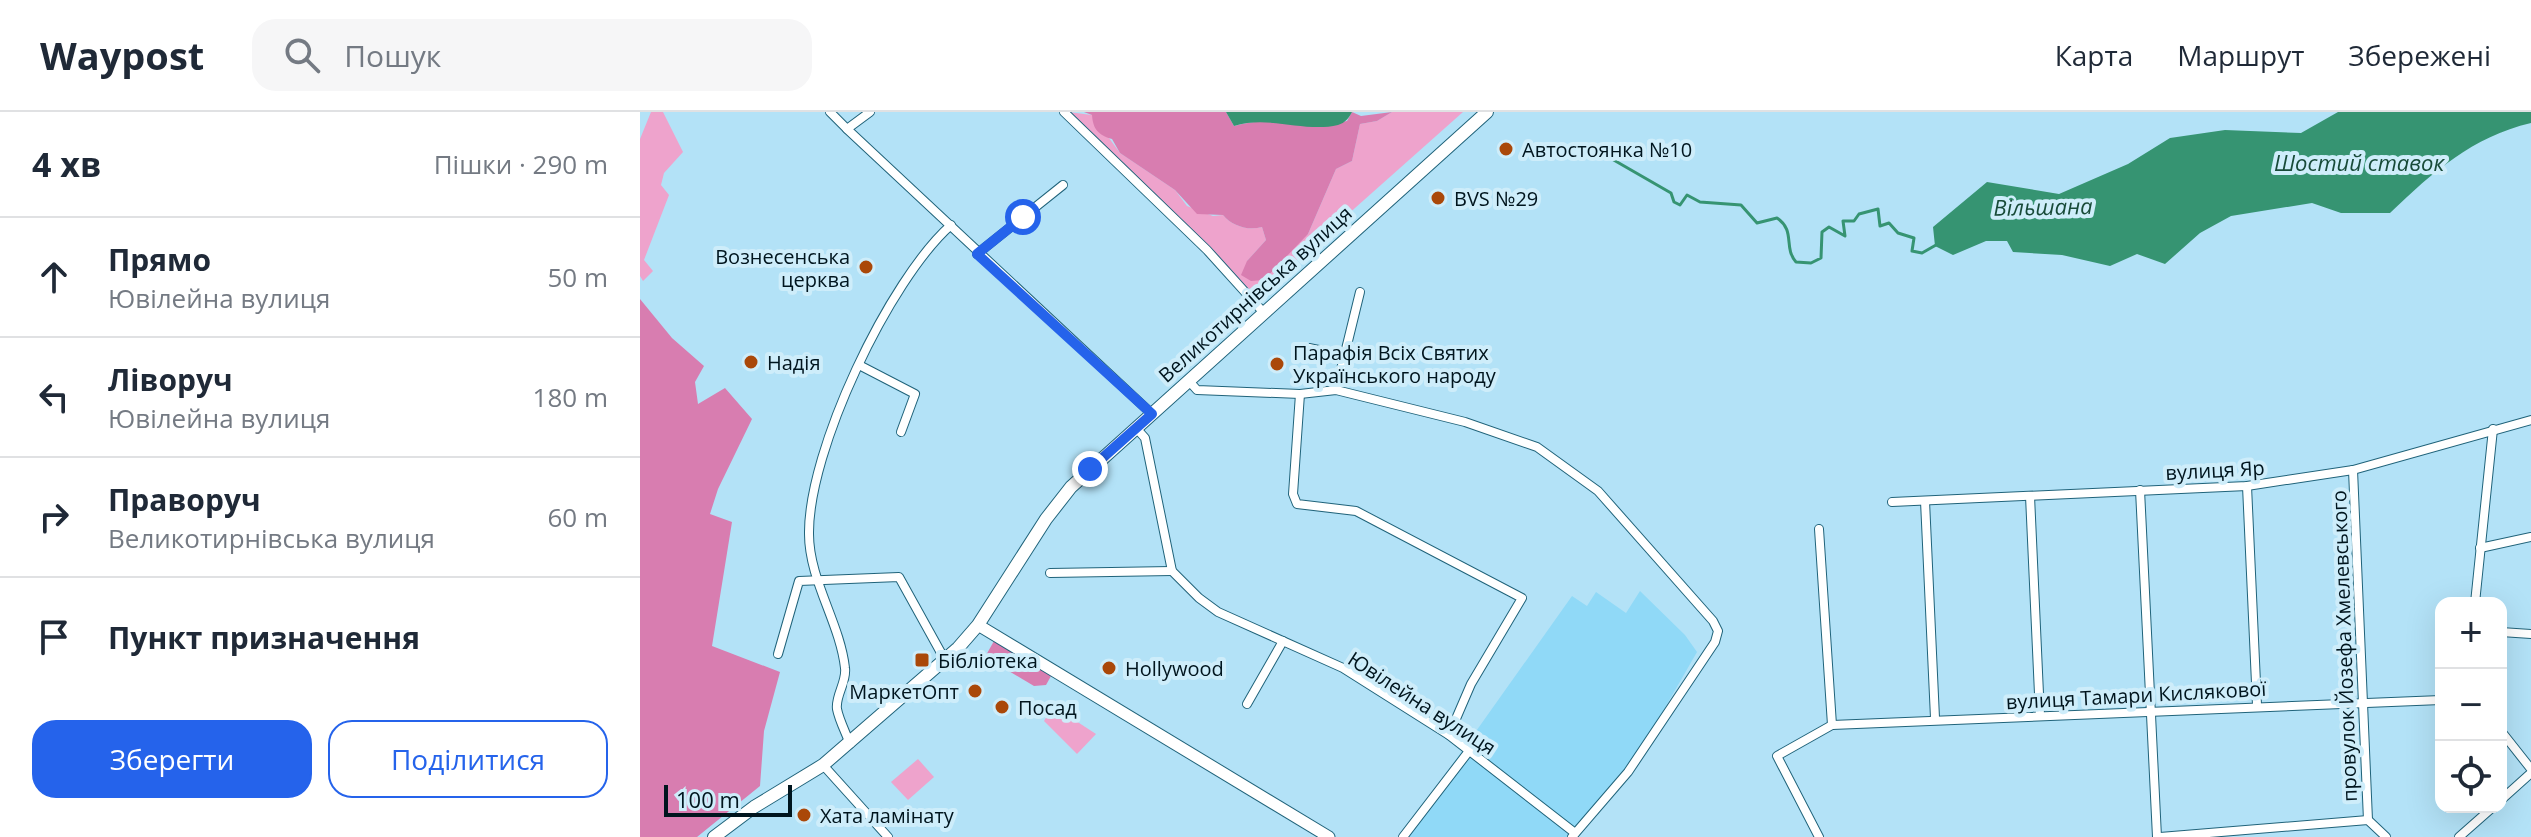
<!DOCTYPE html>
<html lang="uk">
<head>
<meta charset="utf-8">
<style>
	body { margin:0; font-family:"Open Sans",sans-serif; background:#f6f6f7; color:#1f2937 }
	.controls { position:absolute; right:24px; bottom:24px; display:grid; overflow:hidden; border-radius:16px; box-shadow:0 8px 32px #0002 }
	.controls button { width:72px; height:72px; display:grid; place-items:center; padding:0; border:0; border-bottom:2px solid #e0e1e3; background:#fff; color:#1f2937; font:40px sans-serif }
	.scale { position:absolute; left:24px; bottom:20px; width:128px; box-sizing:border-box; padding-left:8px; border:4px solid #00151e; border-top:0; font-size:22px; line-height:28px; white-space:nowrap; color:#00151e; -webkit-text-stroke:6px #ceedfa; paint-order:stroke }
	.stop { position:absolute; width:24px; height:24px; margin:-18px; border:6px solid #2563eb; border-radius:50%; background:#fff }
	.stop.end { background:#2563eb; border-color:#fff; box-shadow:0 2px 8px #0008 }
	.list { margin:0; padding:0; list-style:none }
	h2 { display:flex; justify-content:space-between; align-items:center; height:104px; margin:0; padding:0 32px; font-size:34px }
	h2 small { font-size:26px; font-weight:400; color:#747a83 }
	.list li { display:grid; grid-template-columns:52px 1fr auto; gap:24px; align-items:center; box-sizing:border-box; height:120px; padding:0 32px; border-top:2px solid #e0e1e3 }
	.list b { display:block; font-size:30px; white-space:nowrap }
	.list p { margin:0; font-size:26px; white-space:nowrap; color:#747a83 }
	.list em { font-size:26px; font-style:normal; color:#747a83 }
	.actions { display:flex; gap:16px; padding:24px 32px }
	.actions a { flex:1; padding:18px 0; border:2px solid #2563eb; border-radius:24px; text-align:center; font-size:28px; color:#2563eb }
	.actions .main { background:#2563eb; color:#fff }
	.icon { flex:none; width:44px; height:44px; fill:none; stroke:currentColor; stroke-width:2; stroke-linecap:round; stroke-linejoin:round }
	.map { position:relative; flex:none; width:1891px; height:725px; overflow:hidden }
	header { display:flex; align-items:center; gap:48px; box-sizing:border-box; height:112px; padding:0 40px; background:#fff; border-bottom:2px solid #e0e1e3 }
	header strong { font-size:38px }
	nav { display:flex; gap:44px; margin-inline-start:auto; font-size:28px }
	.search { width:560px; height:72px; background:#f6f6f7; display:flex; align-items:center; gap:20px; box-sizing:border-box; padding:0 28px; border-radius:24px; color:#747a83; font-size:30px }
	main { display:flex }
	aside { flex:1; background:#fff }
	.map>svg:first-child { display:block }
</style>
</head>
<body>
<header>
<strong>Waypost</strong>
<div class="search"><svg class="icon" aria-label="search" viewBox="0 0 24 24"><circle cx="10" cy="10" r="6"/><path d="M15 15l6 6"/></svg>Пошук</div>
<nav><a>Карта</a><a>Маршрут</a><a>Збережені</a></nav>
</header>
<main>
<aside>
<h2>4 хв<small>Пішки · 290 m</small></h2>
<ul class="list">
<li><svg class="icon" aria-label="ahead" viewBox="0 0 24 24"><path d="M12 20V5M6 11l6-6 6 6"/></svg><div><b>Прямо</b><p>Ювілейна вулиця</p></div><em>50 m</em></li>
<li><svg class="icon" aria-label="left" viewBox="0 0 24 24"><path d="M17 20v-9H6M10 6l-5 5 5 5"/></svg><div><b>Ліворуч</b><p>Ювілейна вулиця</p></div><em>180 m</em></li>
<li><svg class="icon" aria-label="right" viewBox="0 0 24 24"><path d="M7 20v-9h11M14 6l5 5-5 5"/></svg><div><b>Праворуч</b><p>Великотирнівська вулиця</p></div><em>60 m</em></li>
<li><svg class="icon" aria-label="arrive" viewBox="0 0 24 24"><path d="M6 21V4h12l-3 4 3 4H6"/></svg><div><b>Пункт призначення</b></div></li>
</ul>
<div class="actions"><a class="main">Зберегти</a><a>Поділитися</a></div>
</aside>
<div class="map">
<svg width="1891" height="725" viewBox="0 0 1891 725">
	<rect width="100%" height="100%" fill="#b3e2f7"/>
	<path fill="#90d9f7" d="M 1000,479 L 1045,523 L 1057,540 L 988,660 L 932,725 L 761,725 L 932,484 L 947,494 L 956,480 L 986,501 Z"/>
	<g fill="#eea3cc">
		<path d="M 11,0 L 23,0 L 43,40 L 24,61 L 21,73 L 29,83 L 4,148 L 13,159 L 3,169 L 0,164 L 0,27 Z"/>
		<path d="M 428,0 L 452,3 L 480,41 L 535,78 L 547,94 L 573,104 L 583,103 C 592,114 608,119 622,115 L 626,128 L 607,149 L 668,122 L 696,57 L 712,49 L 720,12 L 737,9 L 752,0 L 823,0 L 616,184 Z"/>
		<path d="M 413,594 L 456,622 L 437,642 L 404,609 Z"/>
		<path d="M 278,647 L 294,665 L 268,688 L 251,670 Z"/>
	</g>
	<g fill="#d87db0">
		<path d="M 444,0 L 586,0 L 594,14 C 631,3 670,16 707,9 L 712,0 L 721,4 L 752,0 L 737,9 L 720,12 L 712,49 L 696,57 L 668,122 L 624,168 L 611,169 L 601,163 L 607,149 L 626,128 L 622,115 C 608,119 592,114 583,103 L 557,102 L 535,78 L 480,41 L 472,27 C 458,23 453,17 452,3 Z"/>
		<path d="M 0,187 L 32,226 L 64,254 L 55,270 L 58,292 L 85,276 L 112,307 L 78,377 L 70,402 L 92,410 L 72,534 L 140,560 L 124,619 L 120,674 L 57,725 L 0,725 Z"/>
		<path d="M 354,529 L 411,564 L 406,573 L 394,574 L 345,545 Z"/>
	</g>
	<g fill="#369472">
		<path d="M 586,0 L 712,0 C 709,6 705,11 698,13 C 665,21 629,3 594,14 Z"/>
		<path d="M 1698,0 L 1891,0 L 1891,11 C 1832,25 1793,60 1750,101 L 1701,101 L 1672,91 L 1591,104 L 1560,121 L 1525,152 L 1497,142 L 1470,154 L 1422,143 L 1373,140 L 1367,129 L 1346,129 L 1313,143 L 1295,134 L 1293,115 L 1347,70 L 1419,82 L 1488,52 L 1530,26 L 1585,18 L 1661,21 Z"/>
	</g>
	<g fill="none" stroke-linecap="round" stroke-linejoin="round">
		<path stroke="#369472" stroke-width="3" d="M 965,43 L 1031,81 L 1034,90 L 1040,93 L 1047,83 L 1060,90 L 1101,93 L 1117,111 L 1137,106 C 1156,119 1143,135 1156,150 L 1171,151 L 1181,146 L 1182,120 L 1189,115 L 1205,124 L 1203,109 L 1214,109 L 1219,102 L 1238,97 L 1240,114 L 1249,111 L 1258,121 L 1274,126 L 1272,139 L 1282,141 L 1296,133"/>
		<g stroke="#20637a" stroke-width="10">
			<g id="street">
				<path d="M 190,0 L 207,17 L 230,0"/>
				<path d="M 424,0 L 567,138 L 624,201"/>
				<path d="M 207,17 L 512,302"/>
				<path d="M 337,142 L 423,73"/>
				<path d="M 669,236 L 703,243"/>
				<path d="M 219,253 L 275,282 L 261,320"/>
				<path d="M 549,269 L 557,278 L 660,282 L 696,278 L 825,310 L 897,335 L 958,379 L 1073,509 L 1078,519 L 1075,530 L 988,660 L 932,725"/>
				<path d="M 696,278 L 720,180"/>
				<path d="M 660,282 L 653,382 L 657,392 L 716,399 L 882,486 L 831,572 L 809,623"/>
				<path d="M 496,316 L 505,326 L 532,459 L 559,486 L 578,500 L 703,556 L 809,623 L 935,721"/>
				<path d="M 1713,358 L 1728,708"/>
				<path d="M 1607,374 L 1617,593"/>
				<path d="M 1500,378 L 1517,725"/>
				<path d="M 1390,384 L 1400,604"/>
				<path d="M 1285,389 L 1295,606"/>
				<path d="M 1252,390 L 1607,374 L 1713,358 L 1891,308"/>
				<path d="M 1179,417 L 1192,613"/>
				<path d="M 1840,436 L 1891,425"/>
				<path d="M 410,461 L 532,459"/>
				<path d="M 1835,491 L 1853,317"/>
				<path d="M 1861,520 L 1891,522"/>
				<path d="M 138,542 L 159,469 L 259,465 L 305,548"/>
				<path d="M 607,592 L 643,529"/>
				<path d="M 1861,619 L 1891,657"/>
				<path d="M 210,632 C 206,621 199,608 197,597 C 195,584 207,570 205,556 C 200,511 169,468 169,422 C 168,339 249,168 311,113"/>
				<path d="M 183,653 L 248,725"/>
				<path d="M 1861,688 L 1891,661"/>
				<path d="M 763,725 L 829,639"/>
				<path d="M 1179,725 L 1137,644 L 1192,613 L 1801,588"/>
				<path d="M 1520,725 L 1728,708 L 1746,725"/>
				<path d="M 1819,725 L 1853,695"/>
			</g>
		</g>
		<g stroke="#20637a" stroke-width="13">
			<path id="secondary" d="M 338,513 L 689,725"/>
		</g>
		<g stroke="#20637a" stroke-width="14">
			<path id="primary" d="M 74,725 L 114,695 L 183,653 L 318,536 L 338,513 L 406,407 L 431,375 L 847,0"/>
		</g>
		<use href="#street" stroke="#fff" stroke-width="8"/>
		<use href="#secondary" stroke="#fff" stroke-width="11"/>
		<use href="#primary" stroke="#fff" stroke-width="12"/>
	</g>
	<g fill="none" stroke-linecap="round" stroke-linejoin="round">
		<path stroke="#2563eb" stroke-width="10" d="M 383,105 L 337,142 L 512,302 L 450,357"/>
	</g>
	<g fill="#aa4809" stroke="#ceedfa" stroke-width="3">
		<circle cx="866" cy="37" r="8"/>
		<circle cx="798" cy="86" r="8"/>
		<circle cx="226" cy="155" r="8"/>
		<circle cx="111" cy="250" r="8"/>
		<circle cx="637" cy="252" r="8"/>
		<rect x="274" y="540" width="16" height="16" rx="4"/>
		<circle cx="469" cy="556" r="8"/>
		<circle cx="335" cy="579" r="8"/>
		<circle cx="362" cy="595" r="8"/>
		<circle cx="164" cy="703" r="8"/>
	</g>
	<g text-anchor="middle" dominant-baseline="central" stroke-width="8" stroke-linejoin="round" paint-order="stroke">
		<g font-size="20" fill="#00151e" stroke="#ceedfa" text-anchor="start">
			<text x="882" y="37">Автостоянка №10</text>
			<text x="814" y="86">BVS №29</text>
			<text x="210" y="144" text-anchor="end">Вознесенська<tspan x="210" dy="23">церква</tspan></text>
			<text x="653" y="240">Парафія Всіх Святих<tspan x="653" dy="23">Українського народу</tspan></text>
			<text x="127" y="250">Надія</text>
			<text x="298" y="548">Бібліотека</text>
			<text x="485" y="556">Hollywood</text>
			<text x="319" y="579" text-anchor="end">МаркетОпт</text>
			<text x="378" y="595">Посад</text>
			<text x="180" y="703">Хата ламінату</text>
		</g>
		<g font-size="20" fill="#00151e" stroke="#ceedfa">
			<text transform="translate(615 182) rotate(-42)">Великотирнівська вулиця</text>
			<text transform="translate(1575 358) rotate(-3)">вулиця Яр</text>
			<text transform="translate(1704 534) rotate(-92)">провулок Йозефа Хмелевського</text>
			<text transform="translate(1496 583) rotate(-3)">вулиця Тамари Кислякової</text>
			<text transform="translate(782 591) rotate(33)">Ювілейна вулиця</text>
		</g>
		<g font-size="22" font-style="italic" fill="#184b39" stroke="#ceedfa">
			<text x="1719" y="50">Шостий ставок</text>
			<text transform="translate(1403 94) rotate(-1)">Вільшана</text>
		</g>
	</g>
</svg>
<div class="controls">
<button>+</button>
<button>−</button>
<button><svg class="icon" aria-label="locate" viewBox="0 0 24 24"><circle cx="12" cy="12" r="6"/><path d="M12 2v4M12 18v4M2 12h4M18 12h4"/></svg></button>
</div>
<div class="scale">100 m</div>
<div class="stop" style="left:383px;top:105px"></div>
<div class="stop end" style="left:450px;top:357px"></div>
</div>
</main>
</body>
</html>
